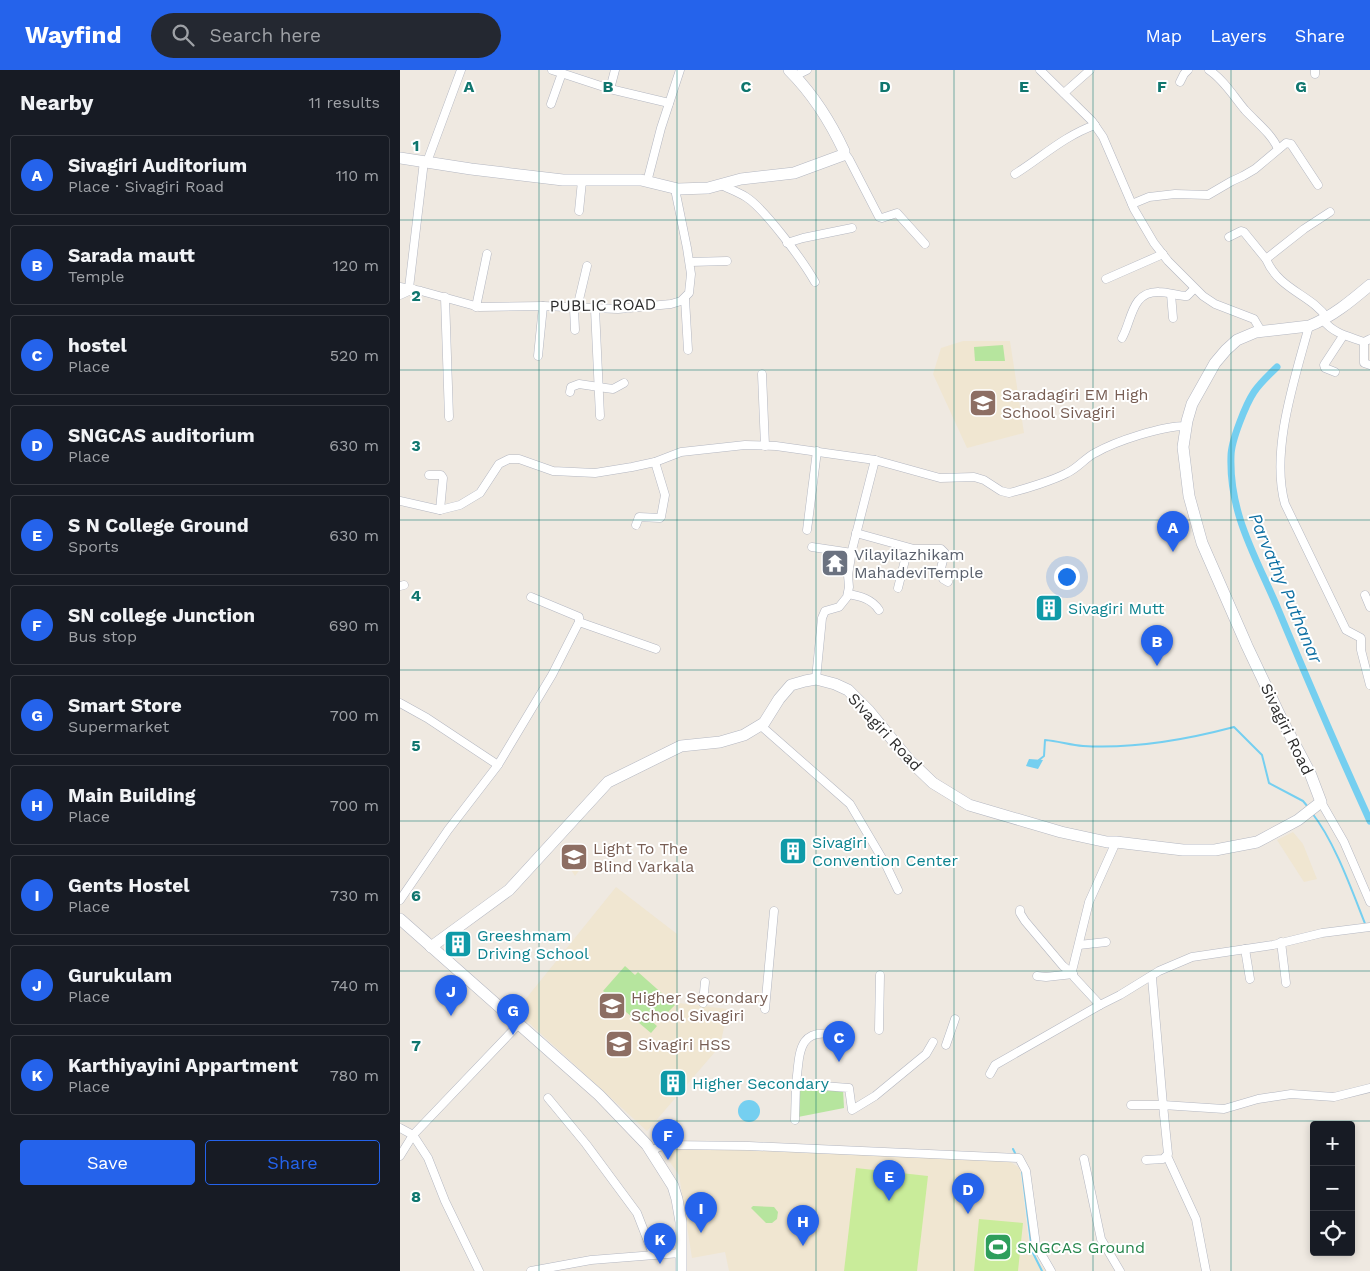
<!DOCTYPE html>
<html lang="en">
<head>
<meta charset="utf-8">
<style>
	body { margin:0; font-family:"Work Sans",sans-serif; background:#242831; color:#f1f3f6 }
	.controls { position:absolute; right:15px; bottom:15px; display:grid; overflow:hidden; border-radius:5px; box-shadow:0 2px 8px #0003 }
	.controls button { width:45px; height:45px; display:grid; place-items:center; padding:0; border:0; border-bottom:1px solid #363941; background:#171b24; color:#f1f3f6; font:25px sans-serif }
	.you { position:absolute; left:666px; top:506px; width:18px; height:18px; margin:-12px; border:4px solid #fff; border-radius:50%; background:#1a73e8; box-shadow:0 0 0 8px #1a73e833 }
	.badge { display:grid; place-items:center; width:32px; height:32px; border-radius:50%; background:#2563eb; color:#fff; font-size:16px; font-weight:700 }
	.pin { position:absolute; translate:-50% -41px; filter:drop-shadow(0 1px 2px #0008) }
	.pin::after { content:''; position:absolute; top:26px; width:18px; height:15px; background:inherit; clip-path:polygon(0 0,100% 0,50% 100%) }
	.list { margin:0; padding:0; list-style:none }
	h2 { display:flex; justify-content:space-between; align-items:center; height:65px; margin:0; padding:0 20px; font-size:21px }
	h2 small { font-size:16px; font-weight:400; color:#9ea1a6 }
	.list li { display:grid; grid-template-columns:32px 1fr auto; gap:15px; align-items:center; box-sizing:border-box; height:80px; margin:0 10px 10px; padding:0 10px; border:1px solid #363941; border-radius:5px }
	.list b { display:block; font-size:19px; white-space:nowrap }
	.list p { margin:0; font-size:16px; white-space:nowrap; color:#9ea1a6 }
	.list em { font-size:16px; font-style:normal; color:#9ea1a6 }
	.actions { display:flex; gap:10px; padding:15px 20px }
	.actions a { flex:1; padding:11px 0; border:1px solid #2563eb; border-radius:5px; text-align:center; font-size:18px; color:#2563eb }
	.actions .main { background:#2563eb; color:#fff }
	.icon { flex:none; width:28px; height:28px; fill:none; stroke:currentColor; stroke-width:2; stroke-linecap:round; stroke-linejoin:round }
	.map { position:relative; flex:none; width:970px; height:1201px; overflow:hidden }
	header { display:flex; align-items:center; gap:30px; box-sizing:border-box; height:70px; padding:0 25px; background:#2563eb; color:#fff }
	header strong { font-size:24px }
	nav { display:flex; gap:28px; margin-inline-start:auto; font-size:18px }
	.search { width:350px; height:45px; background:#242831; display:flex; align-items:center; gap:12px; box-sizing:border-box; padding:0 18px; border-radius:28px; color:#9ea1a6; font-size:19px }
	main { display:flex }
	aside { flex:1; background:#171b24 }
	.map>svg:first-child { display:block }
</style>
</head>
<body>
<header>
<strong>Wayfind</strong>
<div class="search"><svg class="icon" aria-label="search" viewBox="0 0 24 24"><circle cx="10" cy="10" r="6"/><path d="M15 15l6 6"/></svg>Search here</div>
<nav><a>Map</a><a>Layers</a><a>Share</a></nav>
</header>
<main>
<aside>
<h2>Nearby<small>11 results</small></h2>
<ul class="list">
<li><span class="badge">A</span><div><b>Sivagiri Auditorium</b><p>Place · Sivagiri Road</p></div><em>110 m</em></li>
<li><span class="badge">B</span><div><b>Sarada mautt</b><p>Temple</p></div><em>120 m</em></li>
<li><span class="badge">C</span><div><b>hostel</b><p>Place</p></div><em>520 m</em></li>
<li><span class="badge">D</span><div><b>SNGCAS auditorium</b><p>Place</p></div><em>630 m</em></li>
<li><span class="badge">E</span><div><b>S N College Ground</b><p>Sports</p></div><em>630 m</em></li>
<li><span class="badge">F</span><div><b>SN college Junction</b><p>Bus stop</p></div><em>690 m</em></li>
<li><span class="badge">G</span><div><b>Smart Store</b><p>Supermarket</p></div><em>700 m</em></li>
<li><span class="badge">H</span><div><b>Main Building</b><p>Place</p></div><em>700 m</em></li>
<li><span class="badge">I</span><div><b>Gents Hostel</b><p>Place</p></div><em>730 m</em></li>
<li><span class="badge">J</span><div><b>Gurukulam</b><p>Place</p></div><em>740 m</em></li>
<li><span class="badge">K</span><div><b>Karthiyayini Appartment</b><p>Place</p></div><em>780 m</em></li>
</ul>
<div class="actions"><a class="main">Save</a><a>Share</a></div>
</aside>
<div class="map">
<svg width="970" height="1201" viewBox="0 0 970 1201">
	<rect width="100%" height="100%" fill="#efe9e1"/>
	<g fill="#f0e6d1">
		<path d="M 563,271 L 610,271 L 624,363 L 567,378 L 533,304 L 541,278 Z"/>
		<path d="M 893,762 L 903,774 L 917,809 L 904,812 L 877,770 Z"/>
		<path d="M 173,773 L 187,790 L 175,806 L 161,784 Z"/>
		<path d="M 216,817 L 277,864 L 278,933 L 328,939 L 320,976 L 247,1061 L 116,941 Z"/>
		<path d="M 262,1077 L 609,1091 L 620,1098 L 629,1175 L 632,1185 L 646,1201 L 329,1201 L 325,1182 L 292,1188 L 279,1105 L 262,1081 Z"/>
	</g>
	<g fill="#b6e59e">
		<path d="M 603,275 L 605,291 L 575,291 L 574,277 Z"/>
		<path d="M 225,896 L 235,905 L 238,902 L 275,935 L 264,946 L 258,941 L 250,950 L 257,956 L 251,963 L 213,931 L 214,930 L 203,921 Z"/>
		<path d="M 400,1018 L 443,1019 L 444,1038 L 398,1047 Z"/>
		<path d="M 353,1136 L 374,1137 L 378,1142 L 377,1149 L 372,1153 L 366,1153 L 351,1138 Z"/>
	</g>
	<g fill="#c9ec9a">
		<path d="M 456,1098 L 528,1106 L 517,1201 L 444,1201 Z"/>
		<path d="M 579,1149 L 623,1153 L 618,1201 L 574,1201 Z"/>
	</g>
	<g fill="#75cff0">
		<path d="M 629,689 L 643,690 L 638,699 L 626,696 Z"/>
		<circle cx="349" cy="1041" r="11"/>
	</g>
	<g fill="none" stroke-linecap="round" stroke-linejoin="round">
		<g stroke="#75cff0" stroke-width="2">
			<path d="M 639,690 L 644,686 L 645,670 C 658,671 670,675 683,676 C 734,679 785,670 834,657 L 862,685 L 869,713 L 903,731 L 908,737"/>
			<path d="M 912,743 C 935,772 952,821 966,856"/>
			<path d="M 613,1079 L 615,1083"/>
			<path d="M 622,1101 L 632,1181 L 642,1201"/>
		</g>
		<path stroke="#75cff0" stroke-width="7" d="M 877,297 C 869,305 860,313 854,322 C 846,334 831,371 831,386 C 829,444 856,487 878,539 C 908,611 938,681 970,751"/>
		<g stroke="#b4b7c1" stroke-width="9">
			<g id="street">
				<path d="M 152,0 L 210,19 L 269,33"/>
				<path d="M 640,0 L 692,51 L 703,67 L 734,139 L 754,173 L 768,191 L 803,226 L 815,234 L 854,249 L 861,261"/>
				<path d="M 809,0 C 824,10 834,27 845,40 C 856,52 872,64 878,79"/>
				<path d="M 915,4 L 915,0"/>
				<path d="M 395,6 L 407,0"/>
				<path d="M 780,12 L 784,4 L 788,0"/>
				<path d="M 210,19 L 215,0"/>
				<path d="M 664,23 L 690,0"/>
				<path d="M 151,34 L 162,3"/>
				<path d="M 444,82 L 449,89 L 479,147 L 482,148 L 497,143 L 525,174"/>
				<path d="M 27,92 L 61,0"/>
				<path d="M 615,104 C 642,87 664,66 695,55"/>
				<path d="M 247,112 L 261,58 L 280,0"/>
				<path d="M 321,115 C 329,119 338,122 346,127 C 365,139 403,191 415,212"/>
				<path d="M 732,134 L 749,127 L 775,124 L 808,125 L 832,111 L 843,106 L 855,99 L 886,73 L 891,74 L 918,115"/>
				<path d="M 179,141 L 182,111"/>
				<path d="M 829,167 L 841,161 L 844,162 L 866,189"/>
				<path d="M 387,173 L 403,168 L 452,158"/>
				<path d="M 290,192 L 327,191"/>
				<path d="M 706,209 L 763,184"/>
				<path d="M 0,217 L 21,221 L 79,237 L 143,236 L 218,239 L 271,234 L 281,231 L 289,223 L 291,204 L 287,178 L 275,119"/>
				<path d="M 9,218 L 24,91"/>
				<path d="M 771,224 L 773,248"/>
				<path d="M 0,225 L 13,219"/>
				<path d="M 45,227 L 49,347"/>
				<path d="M 285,229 L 288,280"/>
				<path d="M 76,237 L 87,184"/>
				<path d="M 174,238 L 175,260"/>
				<path d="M 177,238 L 187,196"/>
				<path d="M 195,239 L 200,346"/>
				<path d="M 927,248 C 912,225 879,220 866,189 L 904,159 L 930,142"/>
				<path d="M 923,250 C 934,264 948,266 964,272 L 970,269"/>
				<path d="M 909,256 C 895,308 870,381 885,434 L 946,560 L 961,568 L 961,580 L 970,615"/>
				<path d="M 722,268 C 732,251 731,221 759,222 C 769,222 777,226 787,226 L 794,219"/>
				<path d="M 964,272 L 964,293 L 970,295"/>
				<path d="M 138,286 L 143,236"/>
				<path d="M 935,302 L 925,298 L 924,295 L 943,266"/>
				<path d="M 362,304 L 365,376"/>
				<path d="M 198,317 L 213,319 L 224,313"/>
				<path d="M 170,322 L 171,317 L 179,314 L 199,317"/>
				<path d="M 29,405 L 41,405 L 43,408 L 40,440"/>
				<path d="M 0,431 L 40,440 L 60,435 L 80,423 L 99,394 L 109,389 L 119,389 L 153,401 L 195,403 L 232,397 L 255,392 L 281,382 L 345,375 L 376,376 L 475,390 L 540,408 L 574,407 L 584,410 L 601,421 L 609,423 C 625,419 654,410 667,403 C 678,398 685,388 695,383 C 716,371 762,356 786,356"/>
				<path d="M 236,455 L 239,447 L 260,448 L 261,447 L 265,425 L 255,392"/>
				<path d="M 407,460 L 417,381"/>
				<path d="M 456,463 L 514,479 L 541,479 L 545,483 L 541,498 L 543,509 L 548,512"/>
				<path d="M 412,477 L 452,483"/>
				<path d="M 0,516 L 4,515"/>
				<path d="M 498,518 L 508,478"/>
				<path d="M 448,524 C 460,526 472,529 479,540"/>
				<path d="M 965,525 L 970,537"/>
				<path d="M 179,552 L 256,579"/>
				<path d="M 416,609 L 422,548 L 425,541 L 439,537 L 447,527 L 449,517 L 448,505 L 452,480 L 475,390"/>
				<path d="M 0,633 L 27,648 L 98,695 L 48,760 L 0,830"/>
				<path d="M 360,655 L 450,734 L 486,795 L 498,820"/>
				<path d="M 98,695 L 152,605 L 179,552 L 179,547 L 131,527"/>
				<path d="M 921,732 L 944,772 L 970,832"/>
				<path d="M 716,772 L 689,832 L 672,901 L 674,907 L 700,935 L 720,925 L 759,901 L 792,887 L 873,875 L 922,863 L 970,857"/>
				<path d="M 620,840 L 620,843 L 625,851 L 663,896 L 672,903"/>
				<path d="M 881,872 L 886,913"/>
				<path d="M 679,875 L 706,872"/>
				<path d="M 845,879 L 850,909"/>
				<path d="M 637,906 L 646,907 L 673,904"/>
				<path d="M 303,933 L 305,912"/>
				<path d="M 365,939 L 374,841"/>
				<path d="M 479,960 L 480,905"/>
				<path d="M 546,975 L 555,949"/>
				<path d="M 590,1004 L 595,995 L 700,935"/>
				<path d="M 396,1014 C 400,986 396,956 436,965"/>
				<path d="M 148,1028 L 186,1074 L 237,1143 L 253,1184"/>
				<path d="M 731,1035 L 763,1035 L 752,908"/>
				<path d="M 395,1050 L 396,1014 L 449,1018 L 452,1040 L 475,1026 L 526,984 L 533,972"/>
				<path d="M 0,1058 L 13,1065 L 28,1088 L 45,1131 L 79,1201"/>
				<path d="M 251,1081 L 259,1077 L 268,1075 L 349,1076 L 619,1088 L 626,1101 L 636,1175 L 651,1201"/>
				<path d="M 0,1086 L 13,1065 L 119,954"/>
				<path d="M 767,1086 L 796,1149 L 806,1201"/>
				<path d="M 684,1089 L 701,1169 L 720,1201"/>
				<path d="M 746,1090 L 763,1089 L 768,1084 L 763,1035 L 824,1039 L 858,1029 L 891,1024 L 934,1027 L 970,1018"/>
				<path d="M 131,1201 L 191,1190 L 280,1183"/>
			</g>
		</g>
		<g stroke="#b4b7c1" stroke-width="12">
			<g id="secondary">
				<path d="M 0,88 L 71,99 L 163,110 L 241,110 L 278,119 L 308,118 L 341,109 L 394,103 L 443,85 L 444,81 C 430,51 413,24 389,0"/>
				<path d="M 0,849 L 199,1025 L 247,1075 L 273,1116 L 277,1129 L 281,1152 L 281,1201"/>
				<path d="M 31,877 L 109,820 L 208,712 L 281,676 L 320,672 L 344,665 L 364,653 L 379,629 L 391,615 L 405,611 L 416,609 L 435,614 L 448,620 L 469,641 L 509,690 L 533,713 L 569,735 L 661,762 L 707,772 L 716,772 L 783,780 L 815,780 L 857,772 L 898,750 L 921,732 L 910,703 L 882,650 L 847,576 L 802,473 L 789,426 L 783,377 L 787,351 L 792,334 L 815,293 L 826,280 L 837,270 L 856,262 L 909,256 C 932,247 951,231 970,215"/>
			</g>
		</g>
		<use href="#street" stroke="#fff" stroke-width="8"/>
		<use href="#secondary" stroke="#fff" stroke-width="11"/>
	</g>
	<path fill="none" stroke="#0f766e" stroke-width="1" stroke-opacity="0.55" d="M 139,0 L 139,1201M 277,0 L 277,1201M 416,0 L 416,1201M 554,0 L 554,1201M 693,0 L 693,1201M 831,0 L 831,1201M 0,150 L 970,150M 0,300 L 970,300M 0,450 L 970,450M 0,600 L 970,600M 0,751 L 970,751M 0,901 L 970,901M 0,1051 L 970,1051"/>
	<defs>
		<g id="school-square" transform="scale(1.4375)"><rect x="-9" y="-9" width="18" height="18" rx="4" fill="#8d6e63" stroke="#fff"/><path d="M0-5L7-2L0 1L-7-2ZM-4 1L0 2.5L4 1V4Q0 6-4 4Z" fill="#fff"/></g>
		<g id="temple-square" transform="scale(1.4375)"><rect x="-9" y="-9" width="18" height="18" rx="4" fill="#6b7280" stroke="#fff"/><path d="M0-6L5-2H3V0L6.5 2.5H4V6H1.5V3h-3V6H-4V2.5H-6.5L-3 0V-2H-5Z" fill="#fff"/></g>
		<g id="building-square" transform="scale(1.4375)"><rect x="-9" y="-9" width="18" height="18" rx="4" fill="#0f9aa8" stroke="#fff"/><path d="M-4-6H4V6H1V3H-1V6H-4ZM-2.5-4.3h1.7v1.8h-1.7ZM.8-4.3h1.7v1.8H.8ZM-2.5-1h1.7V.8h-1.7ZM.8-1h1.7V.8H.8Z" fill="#fff"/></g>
		<g id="stadium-square" transform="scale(1.4375)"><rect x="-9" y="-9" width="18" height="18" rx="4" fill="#2e9e5b" stroke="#fff"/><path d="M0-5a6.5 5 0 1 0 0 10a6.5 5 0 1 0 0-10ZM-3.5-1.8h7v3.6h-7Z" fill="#fff"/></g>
	</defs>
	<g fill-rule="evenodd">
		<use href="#school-square" x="583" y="333"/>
		<use href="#temple-square" x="435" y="493"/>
		<use href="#building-square" x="649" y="538"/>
		<use href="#building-square" x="393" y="781"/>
		<use href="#school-square" x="174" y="787"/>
		<use href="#building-square" x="58" y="874"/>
		<use href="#school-square" x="212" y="936"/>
		<use href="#school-square" x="219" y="974"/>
		<use href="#building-square" x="273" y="1013"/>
		<use href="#stadium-square" x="598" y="1177"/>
	</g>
	<g text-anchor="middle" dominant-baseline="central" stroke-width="4" stroke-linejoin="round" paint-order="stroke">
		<g font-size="16" fill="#2e2e2e" stroke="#fff">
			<text transform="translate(203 235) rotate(-1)">PUBLIC ROAD</text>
			<text transform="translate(887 659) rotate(64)">Sivagiri Road</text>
			<text transform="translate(485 662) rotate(47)">Sivagiri Road</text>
		</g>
		<g font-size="16" fill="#785e54" stroke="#fff" text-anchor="start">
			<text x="602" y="324">Saradagiri EM High<tspan x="602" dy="18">School Sivagiri</tspan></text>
			<text x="193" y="778">Light To The<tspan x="193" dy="18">Blind Varkala</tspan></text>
			<text x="231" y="927">Higher Secondary<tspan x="231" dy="18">School Sivagiri</tspan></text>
			<text x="238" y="974">Sivagiri HSS</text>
		</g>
		<g font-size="16" fill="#5b616d" stroke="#fff" text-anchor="start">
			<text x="454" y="484">Vilayilazhikam<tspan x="454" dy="18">MahadeviTemple</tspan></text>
		</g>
		<g font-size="16" fill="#0d838f" stroke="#fff" text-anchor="start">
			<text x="668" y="538">Sivagiri Mutt</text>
			<text x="412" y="772">Sivagiri<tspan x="412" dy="18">Convention Center</tspan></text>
			<text x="77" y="865">Greeshmam<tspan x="77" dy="18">Driving School</tspan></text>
			<text x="292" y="1013">Higher Secondary</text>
		</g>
		<g font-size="16" fill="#27864d" stroke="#fff" text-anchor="start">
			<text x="617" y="1177">SNGCAS Ground</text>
		</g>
		<g font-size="18" font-style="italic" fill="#0d6fa3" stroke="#fff">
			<text transform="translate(886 518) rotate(67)">Parvathy Puthanar</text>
		</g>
	</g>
	<g font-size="16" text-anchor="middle" font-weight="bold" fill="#0f766e" stroke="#fff" stroke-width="4" stroke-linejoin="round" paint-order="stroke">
		<text x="69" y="22">A</text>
		<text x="208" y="22">B</text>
		<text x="346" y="22">C</text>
		<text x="485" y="22">D</text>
		<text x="624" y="22">E</text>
		<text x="762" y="22">F</text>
		<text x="901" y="22">G</text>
		<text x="16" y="81">1</text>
		<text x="16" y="231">2</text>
		<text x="16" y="381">3</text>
		<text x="16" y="531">4</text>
		<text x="16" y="681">5</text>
		<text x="16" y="831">6</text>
		<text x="16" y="981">7</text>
		<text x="16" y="1132">8</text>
	</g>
</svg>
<div class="controls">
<button>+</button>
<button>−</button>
<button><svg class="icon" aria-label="locate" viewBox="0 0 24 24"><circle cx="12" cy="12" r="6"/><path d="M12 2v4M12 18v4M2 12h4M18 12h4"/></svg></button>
</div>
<div class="you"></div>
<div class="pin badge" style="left:773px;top:482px">A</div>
<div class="pin badge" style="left:757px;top:596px">B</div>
<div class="pin badge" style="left:439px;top:992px">C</div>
<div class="pin badge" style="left:568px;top:1144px">D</div>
<div class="pin badge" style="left:489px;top:1131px">E</div>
<div class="pin badge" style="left:268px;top:1090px">F</div>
<div class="pin badge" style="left:113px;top:965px">G</div>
<div class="pin badge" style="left:403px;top:1176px">H</div>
<div class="pin badge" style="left:301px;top:1163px">I</div>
<div class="pin badge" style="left:51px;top:946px">J</div>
<div class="pin badge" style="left:260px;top:1194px">K</div>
</div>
</main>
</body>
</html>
